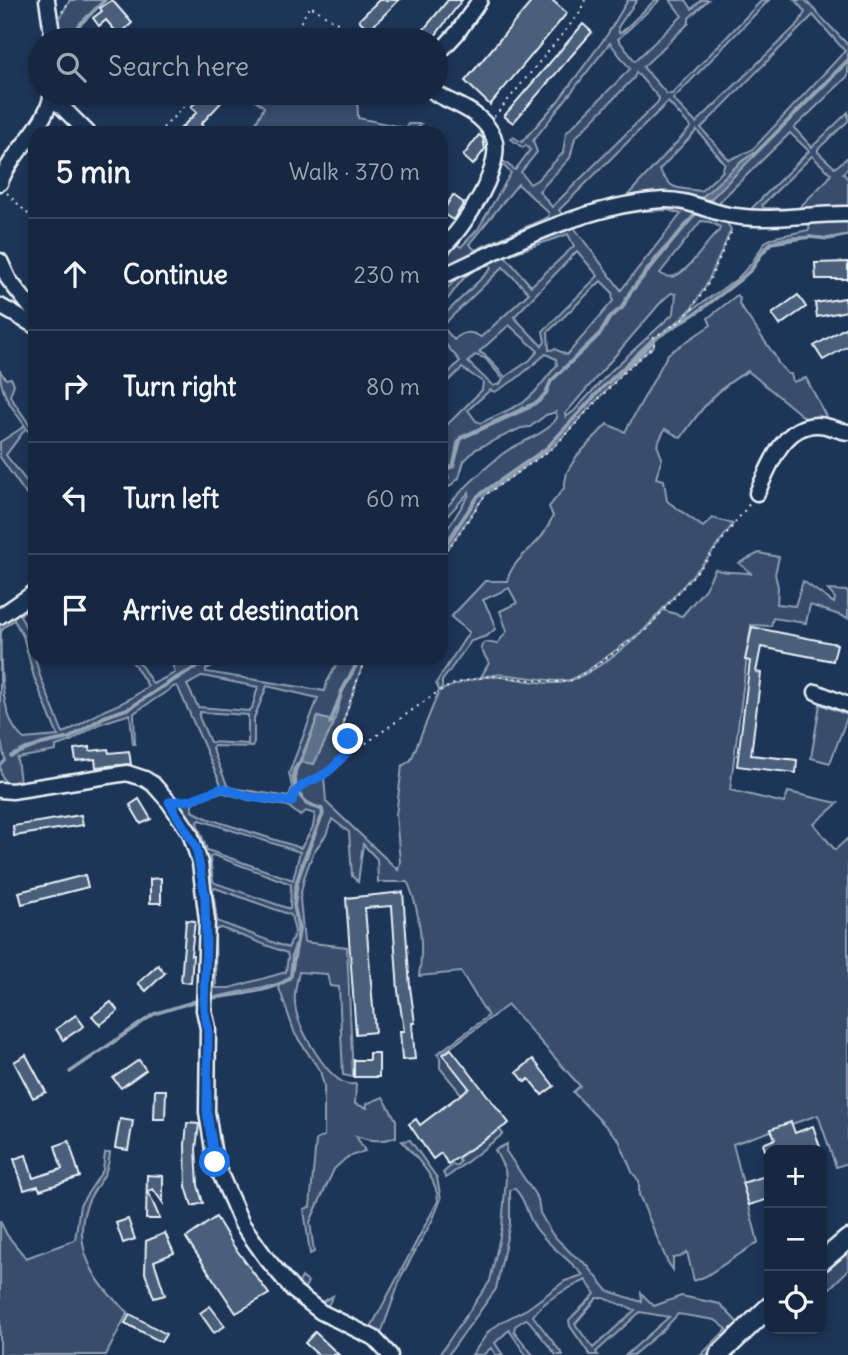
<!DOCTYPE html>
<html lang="en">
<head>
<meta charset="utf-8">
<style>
	body { margin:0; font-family:Delius,sans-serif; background:#23344c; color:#f1f3f6 }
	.controls { position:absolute; right:21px; bottom:21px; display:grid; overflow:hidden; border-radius:14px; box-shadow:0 4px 10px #0003 }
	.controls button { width:63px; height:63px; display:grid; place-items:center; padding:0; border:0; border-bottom:2px solid #35445a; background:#162841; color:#f1f3f6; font:35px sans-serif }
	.stop { position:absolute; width:21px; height:21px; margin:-16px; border:5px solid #1a73e8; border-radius:50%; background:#fff }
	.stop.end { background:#1a73e8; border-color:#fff; box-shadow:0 2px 7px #0008 }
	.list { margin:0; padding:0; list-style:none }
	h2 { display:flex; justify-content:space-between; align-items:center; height:91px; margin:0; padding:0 28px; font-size:30px }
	h2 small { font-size:23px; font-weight:400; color:#9ea6b1 }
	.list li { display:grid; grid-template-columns:46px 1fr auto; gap:21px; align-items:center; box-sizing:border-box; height:112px; padding:0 28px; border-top:2px solid #35445a }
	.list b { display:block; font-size:26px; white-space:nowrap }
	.list em { font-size:23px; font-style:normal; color:#9ea6b1 }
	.icon { flex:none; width:38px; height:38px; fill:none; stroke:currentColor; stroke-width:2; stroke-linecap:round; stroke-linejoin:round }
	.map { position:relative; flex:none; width:848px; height:1355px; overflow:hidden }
	.search { position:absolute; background:#162841; box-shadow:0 4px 10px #0003; left:28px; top:28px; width:420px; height:77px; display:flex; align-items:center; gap:18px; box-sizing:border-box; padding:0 24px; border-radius:38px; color:#9ea6b1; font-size:26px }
	.panel { position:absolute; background:#162841; box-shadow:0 4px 10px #0003; left:28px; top:126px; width:420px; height:539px; border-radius:21px }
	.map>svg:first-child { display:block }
</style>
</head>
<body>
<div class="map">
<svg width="848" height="1355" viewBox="0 0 848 1355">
	<rect width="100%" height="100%" fill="#1d3557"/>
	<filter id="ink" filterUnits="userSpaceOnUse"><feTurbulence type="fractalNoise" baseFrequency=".0143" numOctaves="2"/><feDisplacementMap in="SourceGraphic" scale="14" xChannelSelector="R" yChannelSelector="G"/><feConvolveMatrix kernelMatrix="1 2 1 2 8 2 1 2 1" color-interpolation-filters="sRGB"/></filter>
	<g filter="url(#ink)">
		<g fill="#374d6c" stroke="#909fb2" stroke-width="2" fill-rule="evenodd">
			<path d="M 70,0 L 104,0 L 63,40 L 57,40 C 55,25 62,13 70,0 Z"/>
			<path d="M 628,0 L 637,0 L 618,27 L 619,33 L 622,32 L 655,0 L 660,0 L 618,39 L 635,61 L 682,16 L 670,0 L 686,0 L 692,9 L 701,0 L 708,0 L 689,18 L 689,23 L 643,67 L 667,94 L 672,94 L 762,0 L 769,0 L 673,99 L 696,123 L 799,23 L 805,12 L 795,0 L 805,0 L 848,45 L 848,59 L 756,152 L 742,161 L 707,202 L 848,62 L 848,76 L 794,128 L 812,147 L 848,112 L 848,121 L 818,149 L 818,152 L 835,168 L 848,157 L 848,168 L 843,173 L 848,179 L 848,208 L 751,212 L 640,200 L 441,271 L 441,253 L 499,158 L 515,170 L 530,150 L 526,145 L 523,148 L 511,139 L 513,137 L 522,142 L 558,101 L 607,35 ZM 813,15 L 845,51 L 752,150 L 729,160 L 701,128 ZM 610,43 L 630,69 L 566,133 L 563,153 L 537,180 L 530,184 L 521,172 L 537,152 L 533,141 ZM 636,72 L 659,98 L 658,102 L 552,207 L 539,191 L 570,158 L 575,138 L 634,78 ZM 668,102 L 691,127 L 626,197 L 563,215 L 559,210 ZM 697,130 L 725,164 L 722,169 L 723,171 L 701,191 C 676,187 674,193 659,170 ZM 790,133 L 809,151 L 751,209 L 725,208 L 717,204 ZM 812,156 L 831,174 L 828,179 L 798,209 L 764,208 L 762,205 ZM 499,161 L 511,173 L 478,229 L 461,247 L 455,243 ZM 518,184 L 549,213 L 548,217 L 475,250 L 469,244 Z"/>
			<path d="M 253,93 L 357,93 L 358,118 L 406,128 L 408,124 L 421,124 L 415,131 L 417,133 L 264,133 L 265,130 L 255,125 L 264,107 L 254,99 Z"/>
			<path d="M 665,203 C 682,204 725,212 731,230 L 706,286 L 691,309 L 681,319 L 656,337 L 682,320 L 693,309 L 737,279 L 751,264 L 765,242 L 775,237 L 809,230 L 810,220 L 848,217 L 848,235 C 841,235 833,238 826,238 C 812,237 785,235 772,242 C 760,248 757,263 748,272 C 721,297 688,320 655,339 L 654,337 L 601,388 L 547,447 L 478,495 L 441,550 L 441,539 L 469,495 L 469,492 L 441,523 L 441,513 C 460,492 479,473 501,455 C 518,441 544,437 557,418 L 556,412 L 546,415 L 530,427 L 521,428 L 476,449 L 464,461 L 459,478 L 441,494 L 441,485 L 449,478 L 448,475 L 441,477 L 441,472 L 454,467 L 461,439 L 530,408 L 547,393 L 551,382 L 601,334 L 611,317 L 623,308 L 631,293 L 697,212 L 658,255 L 629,292 L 621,307 L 610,316 L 600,332 L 550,381 L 545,393 L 538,401 L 460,437 L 457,443 L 453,466 L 441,470 L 441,458 L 449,451 L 441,439 L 441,431 L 482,390 L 483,382 L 462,368 L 441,388 L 441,381 L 460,361 L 441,339 L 441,318 L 491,269 L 490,264 C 460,272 459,288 441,307 L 441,295 L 466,268 L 498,253 L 572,225 L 621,290 L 681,214 L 668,210 L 617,212 ZM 701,221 L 710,222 L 720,227 L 719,231 C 704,241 681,291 660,273 ZM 568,234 L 574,246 L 531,286 L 505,256 ZM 577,251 L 598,276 L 543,331 L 545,342 L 542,346 L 514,317 ZM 503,267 L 529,293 L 481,337 C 470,331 463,331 454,340 L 442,326 ZM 601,281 L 612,292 L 613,301 L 567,355 L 555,349 L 549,350 L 548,332 ZM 671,293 L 676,294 L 674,313 L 611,371 L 574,411 L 566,417 L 565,414 L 662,301 ZM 509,325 L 538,351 L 530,360 L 505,377 L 485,355 L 479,352 ZM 546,354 L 556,359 L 557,365 L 535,392 L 523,403 L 481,423 L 476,421 L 468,410 L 490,390 L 495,392 L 516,379 ZM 475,355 L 485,358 L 503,379 L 500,384 L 493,386 L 468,362 Z"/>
			<path d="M 737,295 L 740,298 L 739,304 L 775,356 L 778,363 L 788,374 L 791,374 L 793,382 L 806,378 C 814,394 823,408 830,426 L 797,427 L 805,418 L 748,371 C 718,387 700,410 681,438 L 665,429 L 657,445 L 662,458 L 656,478 L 664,480 L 667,501 L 703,527 L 713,518 L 733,524 L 707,559 L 644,630 L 588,670 L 570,680 L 556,681 L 501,674 L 481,677 L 489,663 L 481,649 L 482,644 L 485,642 L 497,644 L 507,631 L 500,611 L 517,603 L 509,588 L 483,600 L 494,621 L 495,629 L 487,636 L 471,641 L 442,681 L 442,688 L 439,690 L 436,683 L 469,632 L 451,617 L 485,581 L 507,581 C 512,561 529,552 542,536 C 546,530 550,523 553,516 L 549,507 L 564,488 L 567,472 L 576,457 L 607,424 L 625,432 L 668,354 L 711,325 L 708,318 Z"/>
			<path d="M 654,342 L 654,346 L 627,368 L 553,447 L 485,495 L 450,545 L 441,554 L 479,496 L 548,448 L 602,389 Z"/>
			<path d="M 0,371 L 6,379 L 11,378 L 14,384 L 10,396 L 35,433 L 35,441 L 26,428 L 6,455 C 17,470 35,487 35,507 L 0,457 L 0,442 L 25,426 C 12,407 0,394 0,371 Z"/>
			<path d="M 759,553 L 779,557 L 775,574 L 778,587 L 777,604 L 795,606 L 803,581 L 834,603 L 835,598 L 828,590 L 848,591 L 848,618 L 810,605 L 806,623 L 773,618 L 771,626 L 751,625 L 730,790 L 784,803 L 788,792 L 838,803 L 814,824 L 835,850 L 848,838 L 848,1163 L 836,1167 L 818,1115 L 733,1144 L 758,1242 L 706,1276 L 694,1281 L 687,1252 L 680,1257 L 673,1258 L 673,1270 L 667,1261 L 639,1195 L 639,1181 L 632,1172 L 619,1140 L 573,1092 L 580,1086 L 508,1005 L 443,1053 L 503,1134 L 446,1178 L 443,1173 L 453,1164 L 456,1166 L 460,1162 L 458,1158 L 493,1133 L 440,1068 L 440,1058 L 437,1054 L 488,1016 L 461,972 L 419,976 C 424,946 420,913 409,885 L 407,882 L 378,882 L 377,859 L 363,844 L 358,882 L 352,876 L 349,832 L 332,819 L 326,835 L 313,853 L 304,878 L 300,898 L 304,942 L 347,947 L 353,1077 L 343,1075 L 339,987 L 330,986 L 327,974 L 299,972 C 296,985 293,997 296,1011 C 300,1030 326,1076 345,1083 C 348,1085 352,1084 356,1084 L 355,1104 L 367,1108 L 366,1104 L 383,1097 L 396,1120 L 396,1137 C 381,1142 370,1141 356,1136 L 365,1151 L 346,1158 L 334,1169 L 310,1222 L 314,1252 L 310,1254 L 304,1209 L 310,1207 L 316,1140 L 324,1136 L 324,1086 L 320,1071 L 295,1034 L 278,985 L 286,982 L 291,977 L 300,929 L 295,906 L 298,881 L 323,814 L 322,808 L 307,803 L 298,790 L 304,784 L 324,776 L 326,802 L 398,870 L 400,862 L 396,815 L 402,766 L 411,760 L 439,691 C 459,683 482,674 503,677 C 521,679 539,684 557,683 C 586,682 646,634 663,610 L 682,616 L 705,589 L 715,569 C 729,575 739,570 752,574 L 739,563 Z"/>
			<path d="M 35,597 L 35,601 L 20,615 L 28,632 L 40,676 L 63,733 C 77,727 89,718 103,711 C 123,702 129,701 148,686 L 130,658 L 136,658 L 153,684 L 175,673 L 170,658 L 177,658 L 181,665 L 199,658 L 212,658 L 173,679 L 130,707 L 104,716 L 68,738 L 26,748 L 10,756 L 41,745 L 69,739 L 104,718 L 130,708 L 152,694 L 211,660 L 239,658 L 220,662 L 206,669 L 206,672 L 325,691 L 327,682 L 340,658 L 359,658 L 341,691 L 331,721 L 318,717 L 300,760 L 293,770 L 292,775 L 295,788 L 291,800 L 249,796 L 222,787 L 178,687 L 175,686 L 134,713 L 135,744 L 133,744 L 130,714 L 99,724 L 69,742 L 56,746 L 56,751 L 17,758 L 20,783 L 9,785 C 2,781 0,773 0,765 L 5,760 L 0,737 L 0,622 ZM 14,620 L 23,636 L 34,677 L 58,736 L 24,739 C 0,721 0,663 1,633 L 3,628 ZM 203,676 L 258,687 L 252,708 L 249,711 L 198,707 L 187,685 ZM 267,686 L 318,698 L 289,773 L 292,787 L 289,797 L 231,788 L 227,785 L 212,748 L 213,746 L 252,747 L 254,743 L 254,718 ZM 200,712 L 248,715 L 248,744 L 210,742 L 199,717 Z"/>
			<path d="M 361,658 L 365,658 L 343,722 L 348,750 L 328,770 L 302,783 L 297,788 L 295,770 L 301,762 L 314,764 L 333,725 L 343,691 Z"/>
			<path d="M 820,704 L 848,715 L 830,763 L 811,758 Z"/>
			<path d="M 222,789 L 249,798 L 292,803 L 297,792 L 306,805 L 321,810 L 322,814 L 296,881 L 294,906 L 298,936 L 292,954 L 290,976 L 285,981 L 277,984 L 206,999 L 203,864 L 172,804 L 190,801 ZM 221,792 L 251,800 L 288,806 L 300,816 L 306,811 L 315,814 L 313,827 L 301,848 L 209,819 L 192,811 L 192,803 L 208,795 ZM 200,820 L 300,852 L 293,880 L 207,850 L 197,823 ZM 213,855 L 291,884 L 290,909 L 215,883 L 213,881 L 210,857 ZM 215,888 L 291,915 L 295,932 L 288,948 L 217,921 L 213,890 ZM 221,928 L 287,953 L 288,957 L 286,972 L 230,988 L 216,988 L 215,932 L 217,929 Z"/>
			<path d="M 410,1140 L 437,1178 L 441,1199 L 433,1219 L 402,1275 L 379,1339 C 359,1327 336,1320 316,1307 C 272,1277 228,1209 217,1157 C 236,1205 261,1248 297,1286 L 302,1277 L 308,1282 L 303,1291 L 318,1304 L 333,1296 L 326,1309 L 369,1331 L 438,1201 C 437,1177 417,1159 402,1141 Z"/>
			<path d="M 507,1144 L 506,1151 L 538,1199 L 540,1213 L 552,1234 L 571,1253 L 587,1265 L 608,1291 L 642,1302 L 641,1293 L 654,1306 L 681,1296 L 720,1304 L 738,1323 L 707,1355 L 701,1355 L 727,1329 L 715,1320 L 678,1314 L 664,1329 L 633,1355 L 626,1355 L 669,1317 L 640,1312 L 596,1352 L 598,1355 L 590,1355 L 570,1326 L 569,1320 L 595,1294 L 586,1280 C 568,1289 544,1299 533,1316 L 563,1355 L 556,1355 L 529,1321 L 526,1319 L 515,1326 L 514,1331 L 533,1355 L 526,1355 L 509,1330 L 495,1343 L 503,1355 L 496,1355 L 491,1348 L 483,1355 L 472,1355 L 489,1331 L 503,1321 L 527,1309 L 565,1281 L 583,1275 C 568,1258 548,1246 535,1227 C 526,1214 526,1199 514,1188 L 510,1191 L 510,1223 L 496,1289 L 448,1355 L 439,1355 L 490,1281 L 502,1227 L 506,1178 L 505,1170 L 495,1150 ZM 597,1298 L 604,1298 L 635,1310 L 593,1348 L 575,1324 Z"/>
			<path d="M 105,1153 L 110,1153 C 107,1180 98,1180 88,1202 C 70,1245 95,1285 128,1312 L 106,1355 L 0,1355 L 0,1221 L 7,1235 L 26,1258 L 75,1240 L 80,1205 L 103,1170 Z"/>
			<path d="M 848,1250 L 848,1270 L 822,1296 L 822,1273 Z"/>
		</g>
		<g fill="#5d7089" stroke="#95a4b5" stroke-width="2">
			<path d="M 848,59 L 848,62 L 707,203 L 701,198 L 742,161 L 756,152 Z"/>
			<path d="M 318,717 L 333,721 L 333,725 L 314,764 L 301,762 Z"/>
		</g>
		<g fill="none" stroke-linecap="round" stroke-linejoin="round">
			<g stroke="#95a4b5" stroke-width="3.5">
				<path d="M 64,40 L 105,0"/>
				<path d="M 441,471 L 453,466 L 461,438 L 538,402 L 546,393 L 551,381 L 601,333 L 610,317 L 622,308 L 630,292 L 697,212"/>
				<path d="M 441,551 L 478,496 L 547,448 L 602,388 L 632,360 L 656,338 L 699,311 L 741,279 L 752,269 L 760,256 L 771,243 L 810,237 L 828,239 L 848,235"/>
				<path d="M 330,723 L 342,691 L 360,658"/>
				<path d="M 11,756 L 41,744 L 69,738 L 104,717 L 130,708 L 174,679 L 215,658"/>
				<path d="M 212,998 C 233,995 277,992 291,976 L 299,929 L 294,906 L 295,890 L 303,861 L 323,814 L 322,809 C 297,802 285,781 302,759"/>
				<path d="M 70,1072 L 154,1014 L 196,1001"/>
			</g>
		</g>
		<g fill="#495e7a" stroke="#e8f1f8" stroke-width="2">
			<path d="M 112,0 L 132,23 L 119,35 L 106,20 L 99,26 L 93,18 L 102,11 L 100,8 Z"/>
			<path d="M 379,0 L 399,0 L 369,30 L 359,20 Z"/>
			<path d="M 448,0 L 462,0 L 432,40 L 415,40 Z"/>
			<path d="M 533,0 L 552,0 L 567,13 L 490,105 L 465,81 Z"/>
			<path d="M 583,24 L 592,32 L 513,123 L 504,116 Z"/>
			<path d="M 204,93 L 230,93 L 201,124 L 204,127 L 198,133 L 176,133 L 197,112 L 191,107 Z"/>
			<path d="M 479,135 L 483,138 L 485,149 L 473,165 L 463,156 Z"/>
			<path d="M 453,195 L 464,203 L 453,220 L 442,213 Z"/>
			<path d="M 848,262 L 848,279 L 816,279 L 815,263 Z"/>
			<path d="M 798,295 L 806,307 L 780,325 L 772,314 Z"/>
			<path d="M 845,298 L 847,311 L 817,317 L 815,303 Z"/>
			<path d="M 845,328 L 848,334 L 848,346 L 823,360 L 814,346 Z"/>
			<path d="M 752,627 L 837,644 L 833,661 L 761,647 L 756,672 L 761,673 L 751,755 L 797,760 L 796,773 L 737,766 L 750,661 L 745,660 Z"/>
			<path d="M 90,747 L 90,751 L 108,749 L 109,753 L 129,751 L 131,764 L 96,767 L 95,759 L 76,761 L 74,749 Z"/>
			<path d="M 139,799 L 151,819 L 141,824 L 130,805 Z"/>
			<path d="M 81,815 L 83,825 L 14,836 L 13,826 Z"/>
			<path d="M 85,875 L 88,887 L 22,904 L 19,892 Z"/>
			<path d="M 161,878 L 161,903 L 150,903 L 150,879 Z"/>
			<path d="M 403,892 L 410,987 L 415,1023 L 412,1023 L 415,1059 L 402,1060 L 400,1031 L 404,1031 L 398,991 L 392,906 L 365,908 L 375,1032 L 356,1034 L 346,898 Z"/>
			<path d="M 186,920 L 195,921 L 191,955 L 193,955 L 191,983 L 181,982 Z"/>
			<path d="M 158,965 L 165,973 L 146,991 L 138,983 Z"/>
			<path d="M 111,1002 L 118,1011 L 100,1025 L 92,1016 Z"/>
			<path d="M 76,1015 L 84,1026 L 63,1040 L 56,1029 Z"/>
			<path d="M 451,1049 L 509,1123 L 448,1164 L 441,1153 L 433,1159 L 409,1124 L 416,1119 L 420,1125 L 469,1088 L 443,1055 Z"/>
			<path d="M 369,1053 L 379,1053 L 379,1077 L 354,1077 L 354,1060 L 369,1060 Z"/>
			<path d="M 26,1055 L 46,1092 L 33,1098 L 14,1062 Z"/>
			<path d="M 533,1059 L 554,1086 L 542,1095 L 529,1079 L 525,1082 L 517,1072 Z"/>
			<path d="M 139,1060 L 146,1070 L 121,1088 L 113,1078 Z"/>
			<path d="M 155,1090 L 166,1090 L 165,1119 L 154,1119 Z"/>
			<path d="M 120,1119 L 133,1121 L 128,1150 L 115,1148 Z"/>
			<path d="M 791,1122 L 795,1133 L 813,1126 L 820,1147 L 810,1150 L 765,1150 L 763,1144 L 775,1139 L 771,1129 Z"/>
			<path d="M 187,1123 L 199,1124 L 196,1149 L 198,1185 L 203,1203 L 192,1206 L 186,1186 L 185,1145 Z"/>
			<path d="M 69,1141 L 80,1177 L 40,1190 L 38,1186 L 24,1190 L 14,1159 L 26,1155 L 33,1178 L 62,1169 L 55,1146 Z"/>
			<path d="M 147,1175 L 163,1176 L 163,1203 L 153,1189 L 148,1191 L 160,1219 L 146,1219 Z"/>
			<path d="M 769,1175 L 769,1199 L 749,1205 L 742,1183 Z"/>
			<path d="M 216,1217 L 233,1245 L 269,1294 L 236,1313 L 186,1238 Z"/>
			<path d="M 128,1219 L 135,1239 L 123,1243 L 116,1223 Z"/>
			<path d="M 165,1233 L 174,1253 L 154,1261 L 165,1295 L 154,1298 L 145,1273 L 146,1241 Z"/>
			<path d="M 210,1306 L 225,1326 L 214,1333 L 200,1313 Z"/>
			<path d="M 130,1314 L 166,1334 L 161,1342 L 125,1323 Z"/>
			<path d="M 315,1332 L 339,1355 L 318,1355 L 305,1343 Z"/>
		</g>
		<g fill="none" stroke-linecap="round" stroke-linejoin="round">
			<g stroke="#e8f1f8" stroke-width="19">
				<g id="minor">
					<path d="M 47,0 L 53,40"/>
					<path d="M 436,56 L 457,33 L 480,0"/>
					<path d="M 435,93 C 455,105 478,110 491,132 C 510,160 463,230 441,249"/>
					<path d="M 51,100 L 60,105 L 88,133"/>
					<path d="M 0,183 C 12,150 47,127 52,93"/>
					<path d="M 0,261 L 9,280 L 35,313"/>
					<path d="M 441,277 C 508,245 588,204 663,200 C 690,199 710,213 735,216 C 773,222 811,213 848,214"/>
					<path d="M 0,306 L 35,326"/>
					<path d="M 757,493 C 769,468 782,426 816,425 C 827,424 837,431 848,432"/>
					<path d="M 0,616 L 35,592"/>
					<path d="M 816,692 L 848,705"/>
					<path d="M 0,790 L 12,791 L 127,773 L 145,779 L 153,784 L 169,802 L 190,833 L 200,863 L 207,920 L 204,1010 L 208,1028 L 207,1112 L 215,1162 L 242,1224 L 266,1258 L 294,1291 L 321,1312 L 374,1338 L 390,1355"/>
				</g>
			</g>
			<g stroke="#e8f1f8" stroke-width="23">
				<g id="major">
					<path d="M 822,1261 L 848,1239"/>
					<path d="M 719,1355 L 769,1307"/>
				</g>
			</g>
			<g stroke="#e8f1f8" stroke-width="2" stroke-dasharray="2 5" stroke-linecap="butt">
				<path d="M 62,12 L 70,0"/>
				<path d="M 290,40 L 310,6 L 365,40"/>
				<path d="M 494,117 L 579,14 L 585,0"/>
				<path d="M 158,133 L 197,93"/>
				<path d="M 7,193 L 35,221"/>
				<path d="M 441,554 L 451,545 L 485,495 L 553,448 L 627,369 L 654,346 L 654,337 L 682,320 L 692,309 L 707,286 L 733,228"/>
				<path d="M 349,749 L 343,722 L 365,658"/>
				<path d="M 184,800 L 190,800 L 222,788 L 250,797 L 292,802 L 293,796 L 303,784 L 319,778 L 332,769 L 349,750 L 365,744 L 439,691 L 456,683 L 490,676 L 556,682 L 570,681 L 588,671 L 645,631 L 708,559 L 750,503"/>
			</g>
			<use href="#minor" stroke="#1d3557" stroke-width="14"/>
			<use href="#major" stroke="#1d3557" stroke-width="18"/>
		</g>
	</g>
	<g fill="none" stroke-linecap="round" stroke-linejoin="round" filter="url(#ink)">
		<path stroke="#1a73e8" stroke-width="9" d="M 215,1162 L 207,1112 L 208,1028 L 204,1010 L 206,943 L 205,895 L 196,847 L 169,802 L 190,800 L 222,788 L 250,797 L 292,802 C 295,782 316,782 329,771 C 337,765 342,757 349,750 L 348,739"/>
	</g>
</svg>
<div class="controls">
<button>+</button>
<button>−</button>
<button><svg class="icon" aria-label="locate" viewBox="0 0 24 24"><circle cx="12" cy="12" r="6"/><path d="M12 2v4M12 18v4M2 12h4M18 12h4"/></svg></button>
</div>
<div class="stop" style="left:215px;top:1162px"></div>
<div class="stop end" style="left:348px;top:739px"></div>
<div class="search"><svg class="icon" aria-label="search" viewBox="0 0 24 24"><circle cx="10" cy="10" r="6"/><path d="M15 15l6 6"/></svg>Search here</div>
<section class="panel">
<h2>5 min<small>Walk · 370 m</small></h2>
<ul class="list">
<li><svg class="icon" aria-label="ahead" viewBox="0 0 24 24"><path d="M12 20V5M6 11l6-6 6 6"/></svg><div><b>Continue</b></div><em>230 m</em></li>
<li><svg class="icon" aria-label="right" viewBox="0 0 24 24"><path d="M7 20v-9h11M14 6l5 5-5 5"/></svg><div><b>Turn right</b></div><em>80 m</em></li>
<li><svg class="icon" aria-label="left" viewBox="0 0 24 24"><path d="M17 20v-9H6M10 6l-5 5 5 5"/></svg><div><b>Turn left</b></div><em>60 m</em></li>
<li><svg class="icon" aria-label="arrive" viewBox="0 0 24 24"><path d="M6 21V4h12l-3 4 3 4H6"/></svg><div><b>Arrive at destination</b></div></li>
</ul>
</section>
</div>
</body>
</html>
